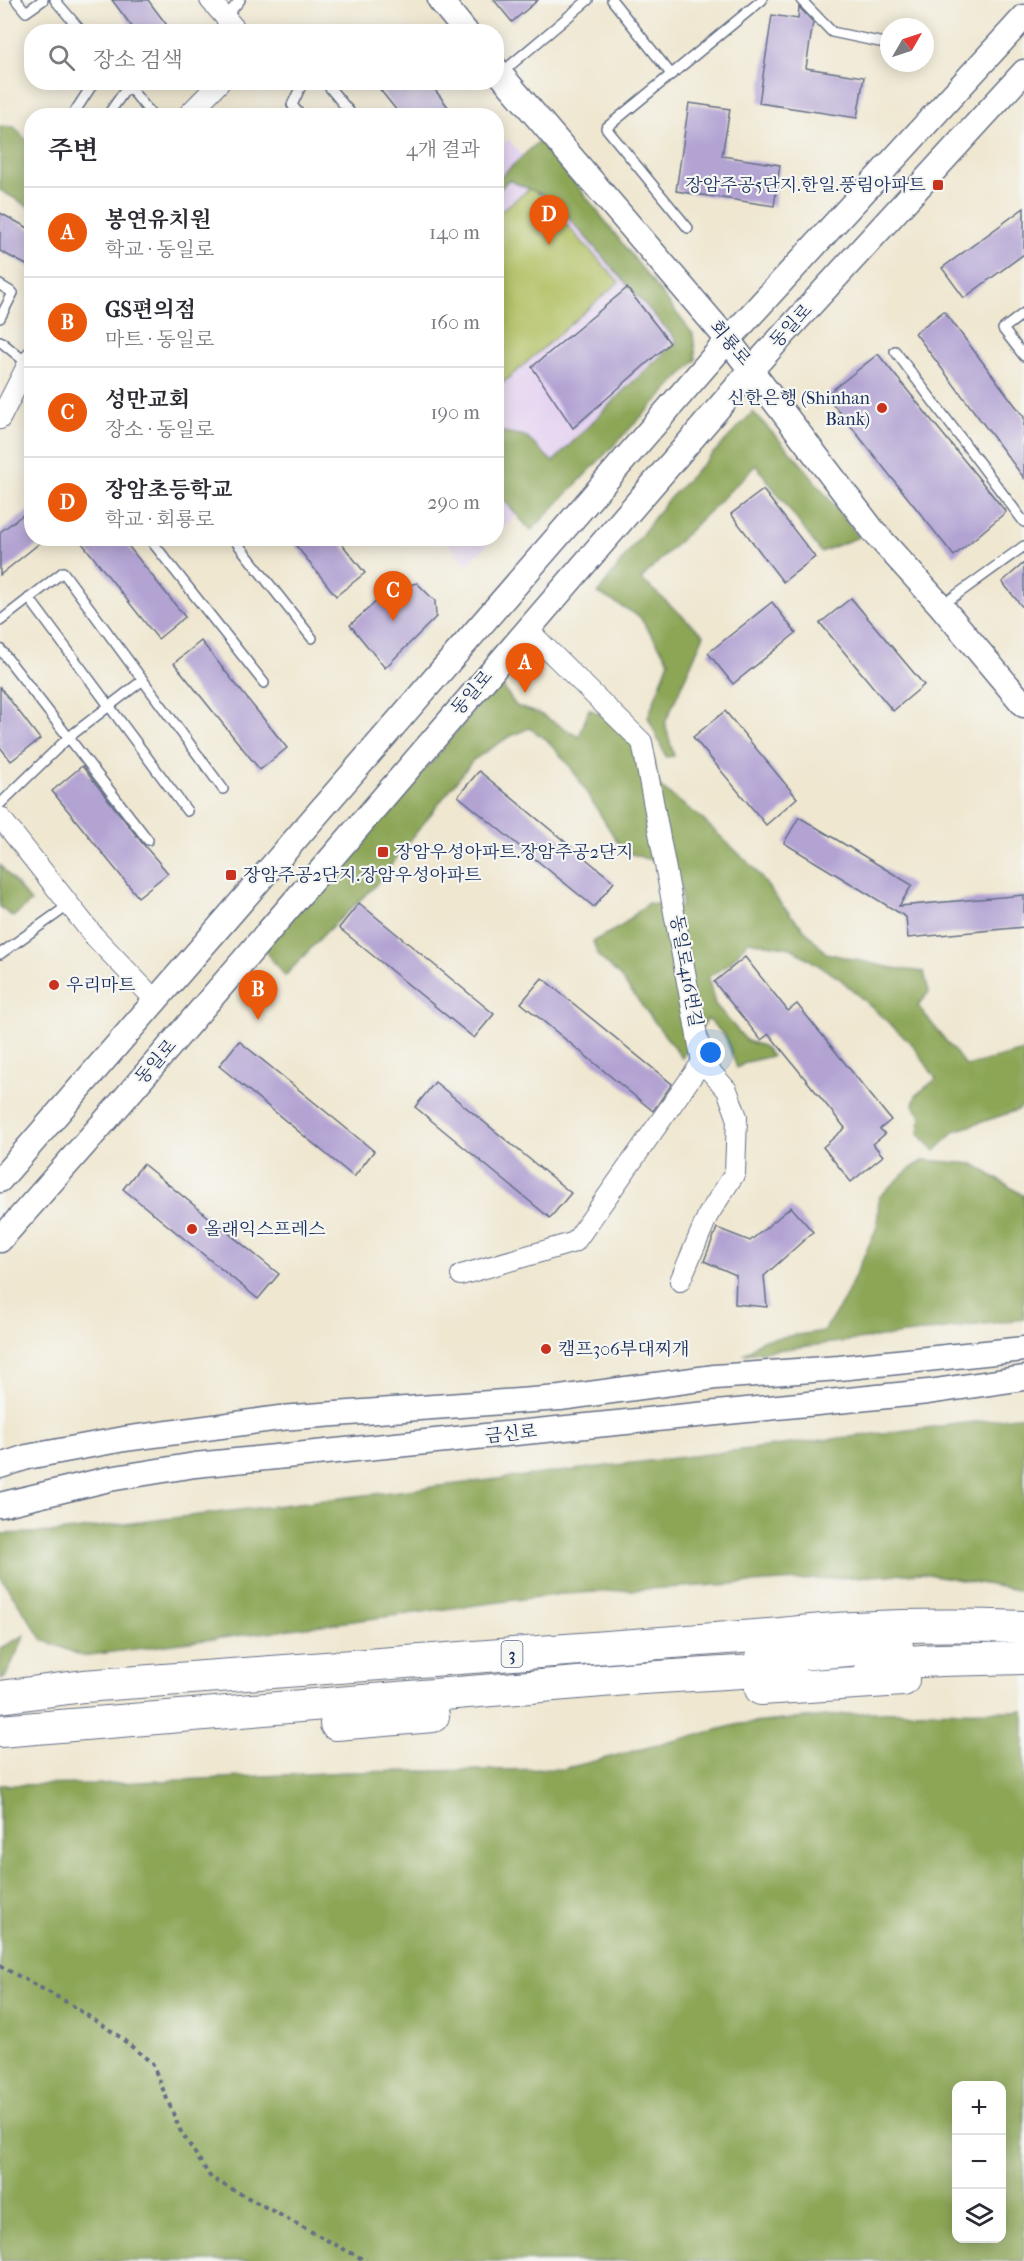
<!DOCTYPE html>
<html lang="ko">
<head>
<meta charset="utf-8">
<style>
	body { margin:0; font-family:"IM FELL French Canon","Noto Serif KR",serif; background:#f7f7f7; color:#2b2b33 }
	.controls { position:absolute; right:18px; bottom:18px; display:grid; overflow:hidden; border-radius:12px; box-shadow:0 3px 15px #0003 }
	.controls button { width:54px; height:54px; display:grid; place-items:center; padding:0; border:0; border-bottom:2px solid #e1e1e2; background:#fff; color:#2b2b33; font:30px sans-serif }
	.compass { position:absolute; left:880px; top:18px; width:54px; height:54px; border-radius:50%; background:#fff; box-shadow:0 3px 15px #0003; rotate:51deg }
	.you { position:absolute; left:711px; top:1053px; width:21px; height:21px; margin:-15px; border:4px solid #fff; border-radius:50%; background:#1a73e8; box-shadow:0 0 0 9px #1a73e833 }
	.badge { display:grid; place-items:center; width:39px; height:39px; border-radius:50%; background:#ea580c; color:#fff; font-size:20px; font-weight:700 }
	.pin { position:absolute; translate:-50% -50px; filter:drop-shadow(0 2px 3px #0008) }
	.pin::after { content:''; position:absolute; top:32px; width:21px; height:18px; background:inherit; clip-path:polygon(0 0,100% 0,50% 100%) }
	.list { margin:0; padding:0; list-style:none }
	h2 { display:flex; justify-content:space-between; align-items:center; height:78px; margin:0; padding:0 24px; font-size:26px }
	h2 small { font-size:20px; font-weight:400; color:#7c7c81 }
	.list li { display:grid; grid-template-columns:39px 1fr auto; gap:18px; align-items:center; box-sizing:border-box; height:90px; padding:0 24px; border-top:2px solid #e1e1e2 }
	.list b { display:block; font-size:22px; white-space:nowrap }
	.list p { margin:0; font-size:20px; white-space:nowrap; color:#7c7c81 }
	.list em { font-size:20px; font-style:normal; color:#7c7c81 }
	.icon { flex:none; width:33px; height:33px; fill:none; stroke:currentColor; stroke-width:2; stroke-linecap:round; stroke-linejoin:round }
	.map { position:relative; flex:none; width:1024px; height:2261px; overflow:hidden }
	.search { position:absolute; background:#fff; box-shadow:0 3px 15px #0003; left:24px; top:24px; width:480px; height:66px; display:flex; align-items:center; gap:15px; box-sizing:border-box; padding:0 21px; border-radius:24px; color:#7c7c81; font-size:22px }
	.panel { position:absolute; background:#fff; box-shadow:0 3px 15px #0003; left:24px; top:108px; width:480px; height:438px; border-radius:24px }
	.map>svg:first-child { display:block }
</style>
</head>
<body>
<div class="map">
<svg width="1024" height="2261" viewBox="0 0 1024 2261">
	<rect width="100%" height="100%" fill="#f6f6f2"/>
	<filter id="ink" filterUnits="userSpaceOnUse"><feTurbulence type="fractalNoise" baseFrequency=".0167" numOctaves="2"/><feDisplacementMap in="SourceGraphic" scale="12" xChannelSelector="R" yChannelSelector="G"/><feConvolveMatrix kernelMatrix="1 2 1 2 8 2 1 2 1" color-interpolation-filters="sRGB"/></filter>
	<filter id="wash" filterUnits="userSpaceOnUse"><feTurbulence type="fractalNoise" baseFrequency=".008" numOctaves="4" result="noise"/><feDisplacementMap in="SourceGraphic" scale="24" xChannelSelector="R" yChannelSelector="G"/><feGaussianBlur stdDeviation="1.35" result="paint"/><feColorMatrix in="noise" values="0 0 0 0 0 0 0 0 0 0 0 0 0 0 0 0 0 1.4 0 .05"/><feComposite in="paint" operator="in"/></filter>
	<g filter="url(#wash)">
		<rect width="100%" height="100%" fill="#efe7d0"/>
		<g fill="#e5d3f1">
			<path d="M 508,139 L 685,342 L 497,535 L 496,149 Z"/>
			<path d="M 444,539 L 493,539 L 467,565 Z"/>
		</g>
		<path fill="#b1bf61" stroke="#667760" stroke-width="1.5" d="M 532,187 L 619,282 L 497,388 L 497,214 Z"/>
		<g fill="#8ca657" stroke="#546a5a" stroke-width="1.5" fill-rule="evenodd">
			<path d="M 0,126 L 14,127 L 31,145 L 31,156 L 27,160 L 31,164 L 31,208 L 0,190 Z"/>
			<path d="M 541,139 L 693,334 L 696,360 L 531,531 L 497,492 L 497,431 L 525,436 L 553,462 L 623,391 L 677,341 L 551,198 L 508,180 L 497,193 L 497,180 Z"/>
			<path d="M 753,412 L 798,460 L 859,537 L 821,552 L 756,465 L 641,579 L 704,635 L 665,723 L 674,756 L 666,757 L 648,717 L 669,661 L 639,616 L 598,593 L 666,502 Z"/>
			<path d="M 498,679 L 516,706 L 540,714 L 579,737 L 589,709 L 647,737 L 660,787 L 700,817 L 754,868 L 781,904 L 826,953 L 892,968 L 924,972 L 929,992 L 918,1006 L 966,1066 L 1024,1051 L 1024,1105 L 1018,1110 L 955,1131 L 935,1151 L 919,1134 L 921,1116 L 913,1105 L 916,1095 L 936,1079 L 913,1045 L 839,978 L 791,948 L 748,941 L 730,963 L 708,977 L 715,1004 L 732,1024 L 747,1041 L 763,1046 L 772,1056 L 747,1062 L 737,1068 L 725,1036 L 708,1019 L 691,1041 L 682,1058 L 618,974 L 598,956 L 593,941 L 620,927 L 648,903 L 682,907 L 681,888 L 669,866 L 623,851 L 572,769 L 547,740 L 529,728 L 507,738 L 473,760 L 373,888 L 326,932 L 285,976 L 264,950 L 353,847 L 436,757 Z"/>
			<path d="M 0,865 L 31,902 L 13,917 L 0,907 Z"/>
			<path d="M 924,1160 L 974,1164 L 1024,1196 L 1024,1319 L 745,1354 L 762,1340 L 824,1331 L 844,1300 L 877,1227 L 879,1197 L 907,1171 Z"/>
			<path d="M 1024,1416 L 1024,1591 L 922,1573 L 561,1594 L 82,1656 L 43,1640 L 0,1576 L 0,1534 L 57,1532 Z"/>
			<path d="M 25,1635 L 5,1678 L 0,1679 L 0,1648 Z"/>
			<path d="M 1024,1711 L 1024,2261 L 0,2261 L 0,1785 L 99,1784 L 346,1772 L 563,1769 L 740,1724 L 870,1712 ZM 956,2086 L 1002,2086 L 1002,2238 L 956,2238 Z"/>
		</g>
		<g id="blocks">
			<g fill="#b2a3d3">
				<path d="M 112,0 L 148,0 L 172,32 L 136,32 Z"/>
				<path d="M 494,0 L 538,0 L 512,22 Z"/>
				<path d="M 799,7 L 813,22 L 806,68 L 864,77 L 857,118 L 759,103 L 772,15 L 798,19 Z"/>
				<path d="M 374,82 L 429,82 L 455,116 L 401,116 Z"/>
				<path d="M 689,103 L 730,109 L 722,156 L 780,165 L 774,206 L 676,191 Z"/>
				<path d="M 1024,208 L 1024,254 L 964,298 L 942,268 Z"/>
				<path d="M 0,213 L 32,230 L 32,268 L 0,251 Z"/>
				<path d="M 627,288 L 670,343 L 573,428 L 532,367 Z"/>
				<path d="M 944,311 L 1024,417 L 1024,478 L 915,333 Z"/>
				<path d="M 878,354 L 1006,512 L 954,556 L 826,395 Z"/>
				<path d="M 763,490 L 815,557 L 783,582 L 731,514 Z"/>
				<path d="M 32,508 L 32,538 L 46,538 L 0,575 L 0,532 Z"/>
				<path d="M 78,538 L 122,538 L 185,617 L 158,639 Z"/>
				<path d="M 290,538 L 337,538 L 365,573 L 336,596 Z"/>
				<path d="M 1024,563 L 1024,609 L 1002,582 Z"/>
				<path d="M 417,583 L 435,601 L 436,617 L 385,668 L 350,625 L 389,590 Z"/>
				<path d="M 851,598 L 924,685 L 893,711 L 820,623 Z"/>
				<path d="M 772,602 L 796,633 L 733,684 L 708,653 Z"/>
				<path d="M 201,641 L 287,748 L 260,770 L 174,663 Z"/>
				<path d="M 0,687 L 40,739 L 11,761 L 0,747 Z"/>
				<path d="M 725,711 L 797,798 L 766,825 L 693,737 Z"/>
				<path d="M 82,766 L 143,844 L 168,873 L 138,897 L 52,791 Z"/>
				<path d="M 479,771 L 614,882 L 594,907 L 458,796 Z"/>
				<path d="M 799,817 L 912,885 L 899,906 L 1024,895 L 1024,927 L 908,938 L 906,917 L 784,843 Z"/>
				<path d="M 359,903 L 494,1014 L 474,1038 L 339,928 Z"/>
				<path d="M 745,957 L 788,1011 L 797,1004 L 891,1120 L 880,1129 L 885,1134 L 873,1144 L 883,1156 L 851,1182 L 823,1147 L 845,1128 L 769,1034 L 761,1040 L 714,982 Z"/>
				<path d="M 542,978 L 672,1084 L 653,1111 L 521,1003 Z"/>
				<path d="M 239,1041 L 374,1151 L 354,1177 L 219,1066 Z"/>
				<path d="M 435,1082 L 571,1193 L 550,1218 L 415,1107 Z"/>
				<path d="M 143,1164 L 279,1274 L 258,1299 L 123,1189 Z"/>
				<path d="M 791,1207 L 813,1232 L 764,1276 L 767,1307 L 735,1304 L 736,1275 L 704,1261 L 717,1228 L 750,1241 Z"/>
			</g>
		</g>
	</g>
	<g filter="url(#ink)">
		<use href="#blocks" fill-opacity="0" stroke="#656f86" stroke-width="1.5"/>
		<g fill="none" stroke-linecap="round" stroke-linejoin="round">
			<g stroke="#656f86" stroke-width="12">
				<g id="service">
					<path d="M 16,0 L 26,12 L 43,0"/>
					<path d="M 55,0 L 82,32"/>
					<path d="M 612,0 L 671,74"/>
					<path d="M 801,0 L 832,32 L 889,44"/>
					<path d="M 225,18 L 240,0"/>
					<path d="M 500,74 L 588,0"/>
					<path d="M 125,82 L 153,116"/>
					<path d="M 325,82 L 353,116"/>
					<path d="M 72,116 L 94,82"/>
					<path d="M 107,116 L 128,86"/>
					<path d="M 301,116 L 292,105 L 303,82"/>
					<path d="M 688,228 L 606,128 L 762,0"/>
					<path d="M 0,285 L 13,293 L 0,318"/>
					<path d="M 1024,313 L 1003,329 L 1024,356"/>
					<path d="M 0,341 L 27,363"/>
					<path d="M 895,351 L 1024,522"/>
					<path d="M 149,538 L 264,683"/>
					<path d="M 233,538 L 312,638"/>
					<path d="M 29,598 L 187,811"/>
					<path d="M 941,606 L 1024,546"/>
					<path d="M 0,621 L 63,572 L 223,789"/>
					<path d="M 0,649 L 148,840"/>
					<path d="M 0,804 L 69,737 L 143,680"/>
					<path d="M 0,954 L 69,905"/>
				</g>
			</g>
			<g stroke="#656f86" stroke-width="22">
				<g id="minor">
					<path d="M 210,0 L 238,32"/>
					<path d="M 187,116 L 220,82"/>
					<path d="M 0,419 L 32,356"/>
					<path d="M 0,817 L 94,936 L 155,1000"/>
					<path d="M 461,1275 L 575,1242 L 702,1062 L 642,742 L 527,629"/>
					<path d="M 680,1281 L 708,1215 L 735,1173 L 737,1117 L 727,1090 L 702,1062"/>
				</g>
			</g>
			<g stroke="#656f86" stroke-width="27">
				<g id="tertiary">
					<path d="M 440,0 L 466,32"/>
					<path d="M 496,69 L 728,340 L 875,533 L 941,606 L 1024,705"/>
					<path d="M 0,1180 L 728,340 L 1024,17"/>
					<path d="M 0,1240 L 120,1104 L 752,369 L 1024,72"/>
					<path d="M 0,1466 L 27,1457 L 124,1439 L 280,1418 L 560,1398 L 715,1377 L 839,1368 L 1024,1349"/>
					<path d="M 0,1505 L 109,1479 L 195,1465 L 928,1392 L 1024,1378"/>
				</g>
			</g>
			<g stroke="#656f86" stroke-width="34">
				<g id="trunk">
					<path d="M 762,1657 L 897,1646"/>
					<path d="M 871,1664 L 940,1660 L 1024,1658"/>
					<path d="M 761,1689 L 903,1680"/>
					<path d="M 0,1697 L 84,1686 L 781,1634 C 862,1625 943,1624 1024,1627"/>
					<path d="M 336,1724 L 433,1716"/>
					<path d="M 0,1731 L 626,1679 L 789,1669"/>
				</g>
			</g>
			<path stroke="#656f86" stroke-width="4" stroke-dasharray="4.5 4.5" stroke-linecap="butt" d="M 0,1966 L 65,2001 L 116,2034 L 152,2063 L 180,2130 L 211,2178 L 366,2261"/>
			<use href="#service" stroke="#fff" stroke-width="9"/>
			<use href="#minor" stroke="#fff" stroke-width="20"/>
			<use href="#tertiary" stroke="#fff" stroke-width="24"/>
			<use href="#trunk" stroke="#fff" stroke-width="32"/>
		</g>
	</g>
	<g fill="#c8321e" stroke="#f6f6f2" stroke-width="2">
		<rect x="932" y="179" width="12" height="12" rx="3"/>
		<circle cx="882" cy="408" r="6"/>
		<rect x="377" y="846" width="12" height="12" rx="3"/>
		<rect x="225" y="869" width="12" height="12" rx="3"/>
		<circle cx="54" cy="985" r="6"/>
		<circle cx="192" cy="1229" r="6"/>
		<circle cx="546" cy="1349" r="6"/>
	</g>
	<g text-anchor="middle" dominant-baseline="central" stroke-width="4.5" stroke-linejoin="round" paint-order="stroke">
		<rect fill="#f6f6f2" stroke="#5d6b8a" stroke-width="1.5" x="501.5" y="1641" width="21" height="26" rx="4.5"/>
		<g font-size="16" font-weight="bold" fill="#1b2f5e">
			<text x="512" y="1654">3</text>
		</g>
		<g font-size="18" fill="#1b2f5e" stroke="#f6f6f2" text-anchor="start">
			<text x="926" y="185" text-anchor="end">장암주공5단지.한일.풍림아파트</text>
			<text x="870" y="398" text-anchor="end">신한은행 (Shinhan<tspan x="870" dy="21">Bank)</tspan></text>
			<text x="395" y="852">장암우성아파트.장암주공2단지</text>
			<text x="243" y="875">장암주공2단지.장암우성아파트</text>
			<text x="66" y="985">우리마트</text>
			<text x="204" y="1229">올래익스프레스</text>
			<text x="558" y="1349">캠프306부대찌개</text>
		</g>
		<g font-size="18" fill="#1b2f5e" stroke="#f6f6f2">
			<text transform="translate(791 326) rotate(-47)">동일로</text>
			<text transform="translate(730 343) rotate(50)">회룡로</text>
			<text transform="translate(472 693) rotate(-49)">동일로</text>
			<text transform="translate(686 971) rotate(80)">동일로416번길</text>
			<text transform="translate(156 1062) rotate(-49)">동일로</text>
			<text transform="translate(511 1434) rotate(-6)">금신로</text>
		</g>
	</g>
</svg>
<div class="controls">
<button>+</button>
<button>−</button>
<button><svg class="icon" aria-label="layers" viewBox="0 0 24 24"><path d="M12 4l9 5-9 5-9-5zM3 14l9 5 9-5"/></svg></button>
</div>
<svg class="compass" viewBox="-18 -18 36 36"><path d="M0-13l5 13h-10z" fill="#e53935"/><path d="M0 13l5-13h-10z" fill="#7c7c81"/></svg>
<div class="you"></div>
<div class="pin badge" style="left:525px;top:693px">A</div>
<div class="pin badge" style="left:258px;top:1020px">B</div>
<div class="pin badge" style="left:393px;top:621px">C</div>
<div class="pin badge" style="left:549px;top:245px">D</div>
<div class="search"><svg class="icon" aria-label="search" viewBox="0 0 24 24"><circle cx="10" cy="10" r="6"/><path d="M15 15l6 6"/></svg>장소 검색</div>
<section class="panel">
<h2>주변<small>4개 결과</small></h2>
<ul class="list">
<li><span class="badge">A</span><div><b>봉연유치원</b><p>학교 · 동일로</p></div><em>140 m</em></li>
<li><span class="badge">B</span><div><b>GS편의점</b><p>마트 · 동일로</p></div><em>160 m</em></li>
<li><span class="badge">C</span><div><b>성만교회</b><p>장소 · 동일로</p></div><em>190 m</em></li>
<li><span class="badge">D</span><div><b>장암초등학교</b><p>학교 · 회룡로</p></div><em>290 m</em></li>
</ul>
</section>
</div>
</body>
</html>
